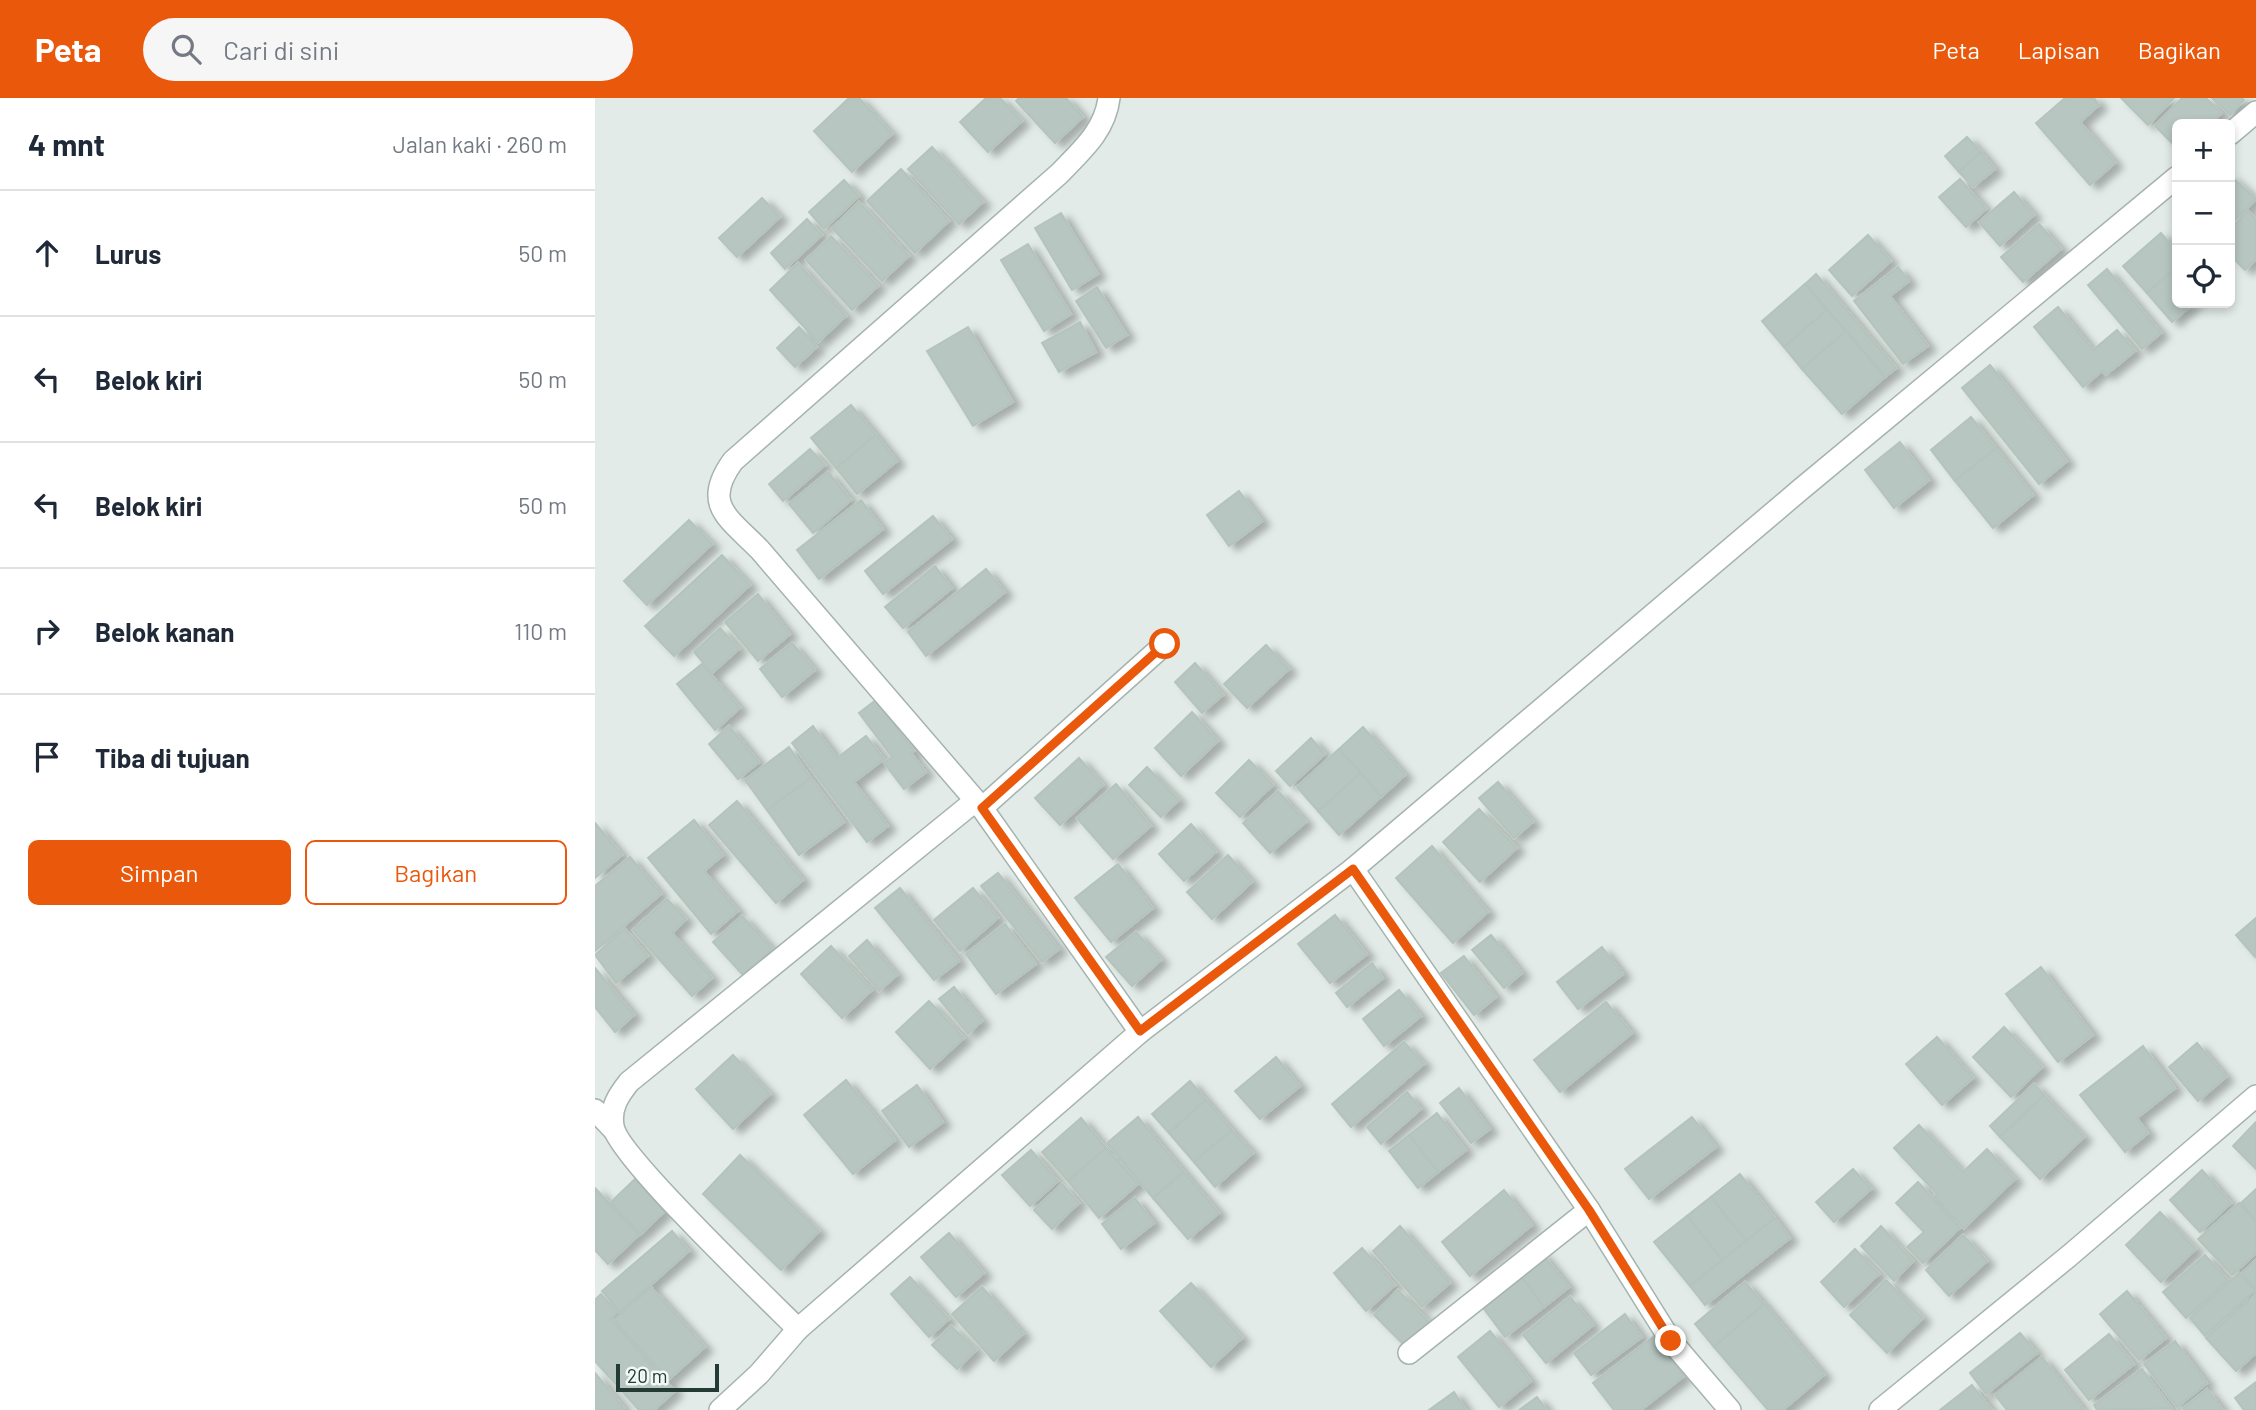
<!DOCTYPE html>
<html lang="id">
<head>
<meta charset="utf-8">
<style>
	body { margin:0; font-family:Barlow,sans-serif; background:#f6f6f7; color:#1f2937 }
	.controls { position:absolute; right:21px; top:21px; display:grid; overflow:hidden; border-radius:10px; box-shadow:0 4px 10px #0003 }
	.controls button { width:63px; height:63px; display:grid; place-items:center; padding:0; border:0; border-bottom:2px solid #e0e1e3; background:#fff; color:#1f2937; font:35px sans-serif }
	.scale { position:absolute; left:21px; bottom:18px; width:103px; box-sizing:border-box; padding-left:7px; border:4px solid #233b34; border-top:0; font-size:19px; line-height:24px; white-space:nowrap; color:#233b34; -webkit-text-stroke:5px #f2f8f5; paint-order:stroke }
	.stop { position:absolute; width:21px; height:21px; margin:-16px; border:5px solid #ea580c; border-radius:50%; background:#fff }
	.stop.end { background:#ea580c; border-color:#fff; box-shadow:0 2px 7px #0008 }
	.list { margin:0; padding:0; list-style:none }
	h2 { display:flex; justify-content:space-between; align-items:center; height:91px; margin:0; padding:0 28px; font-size:30px }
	h2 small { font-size:23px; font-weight:400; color:#747a83 }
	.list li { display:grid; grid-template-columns:46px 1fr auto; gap:21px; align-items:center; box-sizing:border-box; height:126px; padding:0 28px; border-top:2px solid #e0e1e3 }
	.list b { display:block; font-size:26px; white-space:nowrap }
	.list em { font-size:23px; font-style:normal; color:#747a83 }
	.actions { display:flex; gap:14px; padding:21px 28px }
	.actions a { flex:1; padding:16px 0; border:2px solid #ea580c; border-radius:10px; text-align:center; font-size:24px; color:#ea580c }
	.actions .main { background:#ea580c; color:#fff }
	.icon { flex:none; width:38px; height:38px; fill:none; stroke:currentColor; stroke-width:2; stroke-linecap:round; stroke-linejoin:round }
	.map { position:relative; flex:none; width:1661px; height:1312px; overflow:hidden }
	header { display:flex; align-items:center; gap:42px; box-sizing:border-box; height:98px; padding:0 35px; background:#ea580c; color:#fff }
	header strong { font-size:33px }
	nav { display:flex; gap:38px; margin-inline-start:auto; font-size:24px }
	.search { width:490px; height:63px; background:#f6f6f7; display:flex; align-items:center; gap:18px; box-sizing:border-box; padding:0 24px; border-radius:38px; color:#747a83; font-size:26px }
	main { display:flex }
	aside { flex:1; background:#fff }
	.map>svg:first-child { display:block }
</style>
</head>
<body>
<header>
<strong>Peta</strong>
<div class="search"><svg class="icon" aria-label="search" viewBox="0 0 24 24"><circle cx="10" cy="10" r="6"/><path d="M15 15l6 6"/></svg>Cari di sini</div>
<nav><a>Peta</a><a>Lapisan</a><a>Bagikan</a></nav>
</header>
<main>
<aside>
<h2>4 mnt<small>Jalan kaki · 260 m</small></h2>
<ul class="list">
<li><svg class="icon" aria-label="ahead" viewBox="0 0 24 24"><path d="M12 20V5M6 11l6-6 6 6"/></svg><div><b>Lurus</b></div><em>50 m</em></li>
<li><svg class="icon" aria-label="left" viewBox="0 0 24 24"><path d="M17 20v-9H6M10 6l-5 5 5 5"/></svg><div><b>Belok kiri</b></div><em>50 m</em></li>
<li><svg class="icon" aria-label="left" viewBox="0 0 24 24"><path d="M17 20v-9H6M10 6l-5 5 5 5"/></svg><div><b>Belok kiri</b></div><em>50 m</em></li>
<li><svg class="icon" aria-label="right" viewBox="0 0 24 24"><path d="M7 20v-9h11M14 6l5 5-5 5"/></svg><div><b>Belok kanan</b></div><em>110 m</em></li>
<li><svg class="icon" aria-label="arrive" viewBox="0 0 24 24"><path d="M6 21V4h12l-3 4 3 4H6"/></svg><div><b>Tiba di tujuan</b></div></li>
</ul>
<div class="actions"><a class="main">Simpan</a><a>Bagikan</a></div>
</aside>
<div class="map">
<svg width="1661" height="1312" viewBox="0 0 1661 1312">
	<defs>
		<filter id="shadow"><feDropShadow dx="8" dy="4.5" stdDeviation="3.5" flood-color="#0004"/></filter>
	</defs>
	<rect width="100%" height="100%" fill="#e2ebe7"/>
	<g fill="#b7c6c0" stroke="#b4c4bd" stroke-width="2" filter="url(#shadow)">
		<path d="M 254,0 L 264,0 L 297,36 L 257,74 L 219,33 Z"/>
		<path d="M 391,0 L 405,0 L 427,23 L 393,54 L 365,24 Z"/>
		<path d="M 424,0 L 471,0 L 488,19 L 460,45 L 421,3 Z"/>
		<path d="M 1470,0 L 1499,0 L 1504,7 L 1485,24 L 1520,65 L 1495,87 L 1441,25 Z"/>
		<path d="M 1526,0 L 1579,0 L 1553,27 Z"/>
		<path d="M 1587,0 L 1611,0 L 1626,15 L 1615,26 L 1582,26 L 1582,50 L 1560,28 Z"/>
		<path d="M 1617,0 L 1647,0 L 1649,2 L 1635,17 Z"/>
		<path d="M 1372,39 L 1386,54 L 1364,74 L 1350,58 Z"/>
		<path d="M 337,49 L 388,104 L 364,126 L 313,71 Z"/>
		<path d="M 1386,54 L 1400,71 L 1378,89 L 1364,74 Z"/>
		<path d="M 306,71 L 354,123 L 320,155 L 272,103 Z"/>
		<path d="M 1635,77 L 1661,101 L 1635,127 Z"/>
		<path d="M 1365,81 L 1391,111 L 1371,129 L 1344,99 Z"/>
		<path d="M 249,82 L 264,98 L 229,131 L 214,114 Z"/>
		<path d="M 1419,94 L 1439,117 L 1405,148 L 1384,124 Z"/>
		<path d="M 167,100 L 185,119 L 142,159 L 124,140 Z"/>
		<path d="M 264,104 L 314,158 L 287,183 L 237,130 Z"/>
		<path d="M 1653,113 L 1661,121 L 1661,161 L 1650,172 L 1635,157 L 1635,131 Z"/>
		<path d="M 466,115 L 503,176 L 477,192 L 440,130 Z"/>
		<path d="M 212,121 L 227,137 L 190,171 L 176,155 Z"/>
		<path d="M 1444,126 L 1466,151 L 1428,184 L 1406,159 Z"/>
		<path d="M 1566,135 L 1582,154 L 1582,169 L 1552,195 L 1528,168 Z"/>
		<path d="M 1273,137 L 1296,163 L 1257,198 L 1234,172 Z"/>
		<path d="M 236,138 L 283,188 L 257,212 L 211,162 Z"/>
		<path d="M 433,146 L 476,216 L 449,233 L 406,162 Z"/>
		<path d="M 203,165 L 251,218 L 223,244 L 175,192 Z"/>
		<path d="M 1303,169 L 1314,183 L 1295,198 L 1333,248 L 1308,266 L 1259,203 Z"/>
		<path d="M 1582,169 L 1582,205 L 1599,205 L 1577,224 L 1552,195 Z"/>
		<path d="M 1512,171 L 1566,235 L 1547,251 L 1493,187 Z"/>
		<path d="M 1221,176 L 1301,270 L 1290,279 L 1210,186 Z"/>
		<path d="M 1210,186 L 1232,212 L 1189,249 L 1167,223 Z"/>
		<path d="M 502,189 L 532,237 L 511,250 L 481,203 Z"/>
		<path d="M 1463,209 L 1498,252 L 1522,232 L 1540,253 L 1511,277 L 1507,273 L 1488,289 L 1439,229 Z"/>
		<path d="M 1232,212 L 1251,233 L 1207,271 L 1189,249 Z"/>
		<path d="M 485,224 L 501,254 L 464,274 L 447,245 Z"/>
		<path d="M 204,229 L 222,249 L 200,269 L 182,250 Z"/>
		<path d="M 373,229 L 418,304 L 378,328 L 332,253 Z"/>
		<path d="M 1251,233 L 1290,279 L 1247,316 L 1207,271 Z"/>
		<path d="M 1395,267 L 1472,363 L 1444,386 L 1367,290 Z"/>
		<path d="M 256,307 L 281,337 L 241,370 L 216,340 Z"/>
		<path d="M 1376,319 L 1401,350 L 1360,383 L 1336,352 Z"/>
		<path d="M 281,337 L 302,363 L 262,396 L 241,370 Z"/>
		<path d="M 1305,344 L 1334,382 L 1299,410 L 1270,372 Z"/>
		<path d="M 1401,350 L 1438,397 L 1398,430 L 1360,383 Z"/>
		<path d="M 215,351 L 230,367 L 188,403 L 174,386 Z"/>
		<path d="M 233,374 L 256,402 L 218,435 L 194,406 Z"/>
		<path d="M 644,393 L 667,423 L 634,448 L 612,417 Z"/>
		<path d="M 266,402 L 288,431 L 224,481 L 202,452 Z"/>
		<path d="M 338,418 L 357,441 L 288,496 L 270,473 Z"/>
		<path d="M 94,422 L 117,446 L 52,507 L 29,483 Z"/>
		<path d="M 127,457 L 155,487 L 79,558 L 50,528 Z"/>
		<path d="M 340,468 L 357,490 L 308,530 L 290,509 Z"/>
		<path d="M 391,471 L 410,494 L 331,558 L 313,534 Z"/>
		<path d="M 163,496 L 195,536 L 163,563 L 130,524 Z"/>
		<path d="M 125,530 L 144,551 L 117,575 L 99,554 Z"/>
		<path d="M 197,545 L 220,572 L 187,599 L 165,571 Z"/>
		<path d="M 671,547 L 694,571 L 652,610 L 629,586 Z"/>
		<path d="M 600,565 L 628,597 L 607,615 L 580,584 Z"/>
		<path d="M 107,566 L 145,610 L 120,632 L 82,586 Z"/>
		<path d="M 281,602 L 319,653 L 316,655 L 331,674 L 309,691 L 289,665 L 297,659 L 264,615 Z"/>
		<path d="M 597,614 L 623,643 L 586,678 L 560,650 Z"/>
		<path d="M 134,628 L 164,664 L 143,681 L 114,646 Z"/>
		<path d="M 218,628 L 242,660 L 271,638 L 289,661 L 259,684 L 293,728 L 272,744 L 197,645 Z"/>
		<path d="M 768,629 L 810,677 L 786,699 L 744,651 Z"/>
		<path d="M 716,640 L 730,656 L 695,688 L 681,673 Z"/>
		<path d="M 194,649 L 216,680 L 172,712 L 150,682 Z"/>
		<path d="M 744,651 L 766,675 L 723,713 L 702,689 Z"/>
		<path d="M 484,660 L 508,687 L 465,727 L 440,700 Z"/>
		<path d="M 654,662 L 678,687 L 645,719 L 621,695 Z"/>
		<path d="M 552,669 L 584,702 L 566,719 L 534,687 Z"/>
		<path d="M 766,675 L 786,699 L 744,737 L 723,713 Z"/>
		<path d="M 216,680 L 249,724 L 204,757 L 172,712 Z"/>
		<path d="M 903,684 L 938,724 L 919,740 L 884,700 Z"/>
		<path d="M 521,686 L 556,728 L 518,761 L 482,720 Z"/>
		<path d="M 683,693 L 711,724 L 675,755 L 648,725 Z"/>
		<path d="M 142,703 L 208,782 L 181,805 L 114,727 Z"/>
		<path d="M 884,711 L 922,750 L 885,784 L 848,744 Z"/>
		<path d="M 99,722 L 128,757 L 109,773 L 143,813 L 116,836 L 53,760 Z"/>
		<path d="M 0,725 L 27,757 L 0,780 Z"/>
		<path d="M 596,726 L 621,754 L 589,783 L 564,756 Z"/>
		<path d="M 837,748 L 893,814 L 858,845 L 801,780 Z"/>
		<path d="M 633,757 L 657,784 L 617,821 L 592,794 Z"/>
		<path d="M 35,759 L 66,796 L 0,853 L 0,788 Z"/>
		<path d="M 523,766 L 558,810 L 516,844 L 480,800 Z"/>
		<path d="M 403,775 L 464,851 L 447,864 L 386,788 Z"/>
		<path d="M 305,790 L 364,863 L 339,882 L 280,810 Z"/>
		<path d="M 378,790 L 403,820 L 365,853 L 339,822 Z"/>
		<path d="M 72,801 L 91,821 L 77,835 L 117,880 L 97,898 L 38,832 Z"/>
		<path d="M 740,817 L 772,856 L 735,885 L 703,846 Z"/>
		<path d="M 147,818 L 177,851 L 148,877 L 118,844 Z"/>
		<path d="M 1661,820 L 1661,859 L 1660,859 L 1641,837 Z"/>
		<path d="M 410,826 L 441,866 L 401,896 L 371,856 Z"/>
		<path d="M 30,831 L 53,858 L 21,885 L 0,857 Z"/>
		<path d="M 541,834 L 566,862 L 537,888 L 511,859 Z"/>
		<path d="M 896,837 L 927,875 L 909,890 L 877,852 Z"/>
		<path d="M 272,842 L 302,877 L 284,893 L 254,858 Z"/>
		<path d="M 236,848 L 277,892 L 247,920 L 206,876 Z"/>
		<path d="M 1007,849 L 1028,876 L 983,911 L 962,884 Z"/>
		<path d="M 869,858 L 901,899 L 879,917 L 846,875 Z"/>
		<path d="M 777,865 L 788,880 L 752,909 L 741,895 Z"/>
		<path d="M 1446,869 L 1498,937 L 1463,964 L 1411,896 Z"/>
		<path d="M 0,870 L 39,917 L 20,934 L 0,909 Z"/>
		<path d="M 359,889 L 387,923 L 373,936 L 344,901 Z"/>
		<path d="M 804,892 L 826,918 L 789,948 L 768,921 Z"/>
		<path d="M 334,903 L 369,940 L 335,971 L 301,934 Z"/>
		<path d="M 1011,904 L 1037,935 L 965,994 L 939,962 Z"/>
		<path d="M 1409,929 L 1447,969 L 1416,999 L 1378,959 Z"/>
		<path d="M 1342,939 L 1378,980 L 1347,1007 L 1311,966 Z"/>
		<path d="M 809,944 L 829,966 L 756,1029 L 737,1006 Z"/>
		<path d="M 1602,945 L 1631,979 L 1603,1003 L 1574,969 Z"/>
		<path d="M 1548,948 L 1580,990 L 1542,1020 L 1553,1035 L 1530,1054 L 1485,997 Z"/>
		<path d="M 138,957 L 175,996 L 138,1031 L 101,991 Z"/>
		<path d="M 681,959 L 705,988 L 665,1021 L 640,993 Z"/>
		<path d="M 251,982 L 300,1042 L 258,1076 L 209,1017 Z"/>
		<path d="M 595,983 L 611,1002 L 574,1035 L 557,1016 Z"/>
		<path d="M 1439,986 L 1449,997 L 1405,1039 L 1395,1028 Z"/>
		<path d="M 322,987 L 348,1024 L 314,1049 L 287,1013 Z"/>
		<path d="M 864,990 L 895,1031 L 876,1045 L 845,1005 Z"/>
		<path d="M 812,994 L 826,1011 L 786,1046 L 772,1029 Z"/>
		<path d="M 1449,997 L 1489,1039 L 1445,1081 L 1405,1039 Z"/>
		<path d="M 611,1002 L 637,1032 L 599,1064 L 574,1035 Z"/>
		<path d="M 842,1015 L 871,1052 L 843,1074 L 814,1037 Z"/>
		<path d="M 543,1019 L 589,1074 L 558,1100 L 512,1045 Z"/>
		<path d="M 1097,1019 L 1121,1049 L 1054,1101 L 1030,1071 Z"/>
		<path d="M 486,1020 L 511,1050 L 473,1083 L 447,1054 Z"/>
		<path d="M 1661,1024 L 1661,1071 L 1638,1048 Z"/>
		<path d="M 1324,1027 L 1368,1074 L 1392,1051 L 1420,1081 L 1369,1130 L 1339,1099 L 1342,1096 L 1299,1050 Z"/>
		<path d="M 637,1032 L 658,1055 L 620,1089 L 599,1064 Z"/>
		<path d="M 814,1037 L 843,1074 L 823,1090 L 794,1053 Z"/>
		<path d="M 511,1050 L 543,1086 L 504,1120 L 473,1083 Z"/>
		<path d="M 436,1052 L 463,1083 L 435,1108 L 407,1077 Z"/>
		<path d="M 145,1057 L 224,1133 L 186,1172 L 108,1096 Z"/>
		<path d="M 1258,1071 L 1276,1091 L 1239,1124 L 1221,1104 Z"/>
		<path d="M 1607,1072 L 1636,1105 L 1605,1134 L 1575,1102 Z"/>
		<path d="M 589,1074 L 624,1115 L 593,1141 L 558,1100 Z"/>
		<path d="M 1145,1076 L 1180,1120 L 1151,1143 L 1116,1099 Z"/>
		<path d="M 40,1081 L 70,1113 L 46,1136 L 16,1104 Z"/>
		<path d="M 1323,1084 L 1365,1130 L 1328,1165 L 1312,1149 L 1329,1134 L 1301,1105 Z"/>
		<path d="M 467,1086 L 484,1105 L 457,1131 L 439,1112 Z"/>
		<path d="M 0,1090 L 44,1137 L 13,1166 L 0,1152 Z"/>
		<path d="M 1661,1091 L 1661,1122 L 1646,1105 Z"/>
		<path d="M 909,1092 L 937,1127 L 875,1178 L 847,1144 Z"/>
		<path d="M 1116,1099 L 1151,1143 L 1127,1162 L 1092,1118 Z"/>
		<path d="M 540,1100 L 559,1125 L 526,1151 L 507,1126 Z"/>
		<path d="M 1644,1105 L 1661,1124 L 1661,1155 L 1637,1177 L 1603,1141 Z"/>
		<path d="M 1565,1114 L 1601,1151 L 1566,1184 L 1531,1147 Z"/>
		<path d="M 1092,1118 L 1127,1162 L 1095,1188 L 1059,1144 Z"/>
		<path d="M 1180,1120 L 1195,1140 L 1110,1207 L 1095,1188 Z"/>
		<path d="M 805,1128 L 855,1185 L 827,1209 L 778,1153 Z"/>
		<path d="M 1286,1128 L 1318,1163 L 1299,1183 L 1266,1148 Z"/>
		<path d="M 77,1133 L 94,1153 L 25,1214 L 7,1193 Z"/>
		<path d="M 354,1135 L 389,1175 L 361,1199 L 326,1159 Z"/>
		<path d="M 1368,1137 L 1392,1163 L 1354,1198 L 1331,1172 Z"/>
		<path d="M 767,1150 L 800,1187 L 771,1213 L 739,1175 Z"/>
		<path d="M 1260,1151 L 1284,1176 L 1249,1209 L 1226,1184 Z"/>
		<path d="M 946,1154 L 974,1189 L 949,1209 L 922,1173 Z"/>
		<path d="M 1610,1157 L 1633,1182 L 1591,1220 L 1568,1194 Z"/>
		<path d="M 1661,1162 L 1661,1191 L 1647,1175 Z"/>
		<path d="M 922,1173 L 949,1209 L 910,1239 L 883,1203 Z"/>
		<path d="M 1644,1175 L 1660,1192 L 1610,1238 L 1595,1220 Z"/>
		<path d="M 315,1179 L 354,1221 L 334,1239 L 296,1196 Z"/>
		<path d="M 1291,1182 L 1328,1220 L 1292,1255 L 1255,1217 Z"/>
		<path d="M 1150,1184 L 1169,1206 L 1119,1249 L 1100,1226 Z"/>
		<path d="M 596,1185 L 647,1240 L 616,1269 L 565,1213 Z"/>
		<path d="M 56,1189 L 110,1249 L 73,1282 L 19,1222 Z"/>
		<path d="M 387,1189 L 428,1236 L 399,1263 L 357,1216 Z"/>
		<path d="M 803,1192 L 835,1225 L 811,1249 L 779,1217 Z"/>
		<path d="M 1532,1193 L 1571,1240 L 1544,1262 L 1505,1216 Z"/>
		<path d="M 6,1196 L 22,1214 L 15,1221 L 80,1293 L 59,1312 L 44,1312 L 0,1263 L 0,1202 Z"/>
		<path d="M 1661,1196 L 1661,1255 L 1641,1273 L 1611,1240 Z"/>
		<path d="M 975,1199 L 998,1227 L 951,1265 L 928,1237 Z"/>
		<path d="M 1169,1206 L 1229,1277 L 1188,1312 L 1173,1312 L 1119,1249 Z"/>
		<path d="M 1030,1216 L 1047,1239 L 996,1277 L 979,1255 Z"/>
		<path d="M 356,1228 L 381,1252 L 362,1271 L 337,1247 Z"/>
		<path d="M 895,1233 L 936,1283 L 904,1309 L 863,1259 Z"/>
		<path d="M 1425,1235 L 1442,1255 L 1391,1296 L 1375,1275 Z"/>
		<path d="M 1514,1236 L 1539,1266 L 1494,1302 L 1470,1272 Z"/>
		<path d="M 1058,1239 L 1089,1278 L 1046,1312 L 1019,1312 L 998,1285 Z"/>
		<path d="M 1580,1243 L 1612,1285 L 1582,1309 L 1549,1266 Z"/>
		<path d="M 1447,1259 L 1489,1312 L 1412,1312 L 1400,1297 Z"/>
		<path d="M 1547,1271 L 1577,1310 L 1502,1312 L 1499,1307 Z"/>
		<path d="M 0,1275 L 29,1310 L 26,1312 L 0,1312 Z"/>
		<path d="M 1661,1284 L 1661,1312 L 1649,1312 L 1640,1300 Z"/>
		<path d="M 1377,1287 L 1397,1312 L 1345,1312 Z"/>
		<path d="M 1612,1291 L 1628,1312 L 1590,1312 L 1588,1310 Z"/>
		<path d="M 859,1294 L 871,1312 L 834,1312 Z"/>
		<path d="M 942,1299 L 952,1312 L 924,1312 Z"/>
	</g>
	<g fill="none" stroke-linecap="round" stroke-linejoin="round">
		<g stroke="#a5b3ae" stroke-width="24">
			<g id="minor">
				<path d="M 514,0 C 510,33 486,53 464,76 L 138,363 C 106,407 134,420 165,452 L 387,710 L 545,934"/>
				<path d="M 1635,36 L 1661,14"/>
				<path d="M 387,710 L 570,546"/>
				<path d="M 758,771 L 994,1112 L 1076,1243 L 1135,1312"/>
				<path d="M 0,1012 L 18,1031"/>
				<path d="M 203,1231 C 173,1201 22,1057 18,1028 C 15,1010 23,998 34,984 L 380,703"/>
				<path d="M 814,1255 L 994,1112"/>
				<path d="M 125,1312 L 164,1276 L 203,1231 L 545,934 L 758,771 L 1205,392 L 1582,79"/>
				<path d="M 1285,1312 L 1474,1158 L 1661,998"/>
			</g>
		</g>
		<use href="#minor" stroke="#fff" stroke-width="21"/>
	</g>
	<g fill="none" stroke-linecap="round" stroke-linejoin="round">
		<path stroke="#ea580c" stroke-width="9" d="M 570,546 L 387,710 L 545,933 L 758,771 L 994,1112 L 1076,1243"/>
	</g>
</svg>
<div class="controls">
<button>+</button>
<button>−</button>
<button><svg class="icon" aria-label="locate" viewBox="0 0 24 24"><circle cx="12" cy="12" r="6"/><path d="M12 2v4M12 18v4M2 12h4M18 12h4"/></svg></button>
</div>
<div class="scale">20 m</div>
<div class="stop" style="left:570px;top:546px"></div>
<div class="stop end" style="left:1076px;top:1243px"></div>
</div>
</main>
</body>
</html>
